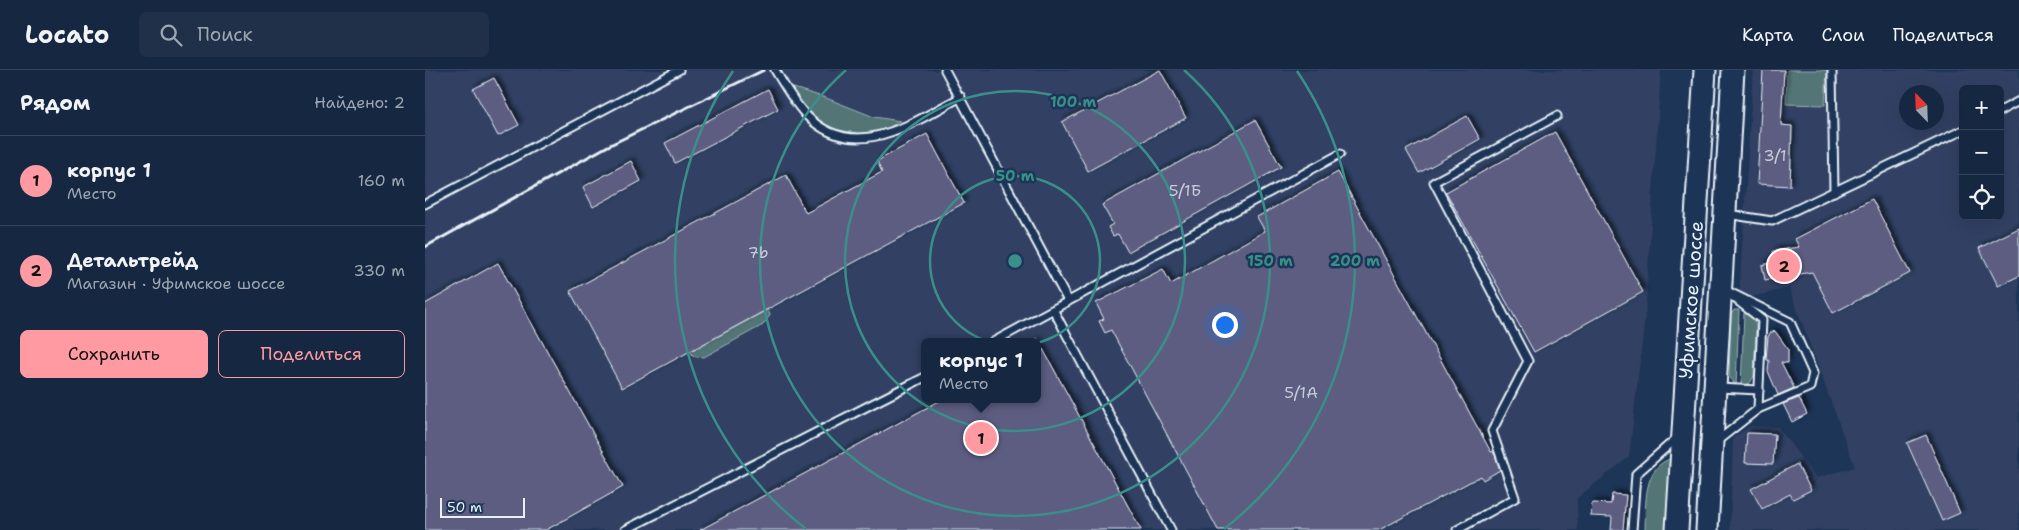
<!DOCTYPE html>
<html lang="ru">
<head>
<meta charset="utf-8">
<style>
	body { margin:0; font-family:"Shantell Sans",sans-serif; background:#1f3048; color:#f1f3f6 }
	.controls { position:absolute; right:15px; top:15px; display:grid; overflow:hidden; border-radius:8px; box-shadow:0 5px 20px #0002 }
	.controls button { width:45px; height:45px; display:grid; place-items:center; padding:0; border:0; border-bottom:1px solid #35445a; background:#162841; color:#f1f3f6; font:25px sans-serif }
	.compass { position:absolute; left:1474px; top:15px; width:45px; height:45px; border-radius:50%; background:#162841; box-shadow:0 5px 20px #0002; rotate:337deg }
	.scale { position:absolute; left:15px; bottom:12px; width:85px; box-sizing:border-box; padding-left:5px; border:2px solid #e8f1f8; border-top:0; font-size:14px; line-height:18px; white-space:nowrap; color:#e8f1f8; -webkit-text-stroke:4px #1d3557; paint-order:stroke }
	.you { position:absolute; left:799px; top:254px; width:18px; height:18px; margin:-12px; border:4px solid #fff; border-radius:50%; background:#1a73e8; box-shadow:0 0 0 8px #1a73e833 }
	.badge { display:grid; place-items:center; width:32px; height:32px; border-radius:50%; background:#ff9aa2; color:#111; font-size:16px; font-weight:700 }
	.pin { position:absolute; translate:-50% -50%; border:2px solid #fff; box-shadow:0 1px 5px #0006 }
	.popup { position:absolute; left:496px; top:268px; width:120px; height:65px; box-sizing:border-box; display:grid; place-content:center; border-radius:8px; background:#162841; filter:drop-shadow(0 1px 4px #0005); font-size:16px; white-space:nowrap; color:#9ea6b1 }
	.popup b { font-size:19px; color:#f1f3f6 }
	.popup::after { content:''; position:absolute; left:50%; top:100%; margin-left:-10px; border:10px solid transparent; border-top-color:#162841 }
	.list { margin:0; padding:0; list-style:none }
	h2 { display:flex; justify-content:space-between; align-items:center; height:65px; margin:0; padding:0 20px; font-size:21px }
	h2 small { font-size:16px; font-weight:400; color:#9ea6b1 }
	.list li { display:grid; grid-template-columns:32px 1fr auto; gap:15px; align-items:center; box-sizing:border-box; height:90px; padding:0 20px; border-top:1px solid #35445a }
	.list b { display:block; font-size:19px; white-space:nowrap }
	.list p { margin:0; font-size:16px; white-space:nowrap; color:#9ea6b1 }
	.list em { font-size:16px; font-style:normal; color:#9ea6b1 }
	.actions { display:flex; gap:10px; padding:15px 20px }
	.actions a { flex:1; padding:11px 0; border:1px solid #ff9aa2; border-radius:8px; text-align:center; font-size:18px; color:#ff9aa2 }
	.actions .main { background:#ff9aa2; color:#111 }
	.icon { flex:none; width:28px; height:28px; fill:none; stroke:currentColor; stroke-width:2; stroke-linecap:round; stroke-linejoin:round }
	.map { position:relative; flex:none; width:1594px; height:460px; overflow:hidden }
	header { display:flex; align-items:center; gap:30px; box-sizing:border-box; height:70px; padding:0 25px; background:#162841; border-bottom:1px solid #35445a }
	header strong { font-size:24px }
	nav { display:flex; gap:28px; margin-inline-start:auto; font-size:18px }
	.search { width:350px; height:45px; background:#1f3048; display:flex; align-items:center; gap:12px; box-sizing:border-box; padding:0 18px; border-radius:8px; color:#9ea6b1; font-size:19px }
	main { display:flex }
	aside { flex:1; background:#162841 }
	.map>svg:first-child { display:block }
</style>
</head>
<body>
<header>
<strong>Locato</strong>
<div class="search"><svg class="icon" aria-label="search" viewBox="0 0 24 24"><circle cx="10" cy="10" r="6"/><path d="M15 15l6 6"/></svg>Поиск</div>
<nav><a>Карта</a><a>Слои</a><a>Поделиться</a></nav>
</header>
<main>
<aside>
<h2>Рядом<small>Найдено: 2</small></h2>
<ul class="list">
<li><span class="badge">1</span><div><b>корпус 1</b><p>Место</p></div><em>160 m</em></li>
<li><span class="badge">2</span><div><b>Детальтрейд</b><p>Магазин · Уфимское шоссе</p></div><em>330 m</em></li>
</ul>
<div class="actions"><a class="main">Сохранить</a><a>Поделиться</a></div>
</aside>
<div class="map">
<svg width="1594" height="460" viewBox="0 0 1594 460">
	<defs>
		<filter id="shadow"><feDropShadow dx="3" dy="-3" stdDeviation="2.5" flood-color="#0009"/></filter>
	</defs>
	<rect width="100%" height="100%" fill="#1d3557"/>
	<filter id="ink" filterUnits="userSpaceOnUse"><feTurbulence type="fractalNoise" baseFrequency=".02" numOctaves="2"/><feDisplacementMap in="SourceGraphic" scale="10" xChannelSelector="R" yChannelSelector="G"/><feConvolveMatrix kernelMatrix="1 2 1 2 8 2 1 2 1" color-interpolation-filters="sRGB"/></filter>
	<g filter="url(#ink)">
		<g fill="#304164" fill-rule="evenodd">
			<path d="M 0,0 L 1236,0 L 1220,247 L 1204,387 L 1152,428 L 1153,460 L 0,460 ZM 500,272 L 612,272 L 612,329 L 500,329 Z"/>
			<path d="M 1328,0 L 1594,0 L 1594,460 L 1305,460 L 1308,368 L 1325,356 L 1353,357 L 1391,408 L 1430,397 L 1364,218 L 1314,230 ZM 1538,19 L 1575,19 L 1575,146 L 1538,146 ZM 1482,22 L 1512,22 L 1512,52 L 1482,52 Z"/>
		</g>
		<g fill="#527576" stroke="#9db3b7">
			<path d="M 1362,0 L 1402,0 L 1400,35 L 1361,34 Z"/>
			<path d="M 362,16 L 401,28 L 449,47 L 475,51 L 458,61 L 439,64 L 400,58 Z"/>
			<path d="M 343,240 L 345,245 L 338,255 L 279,287 L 269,286 L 265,282 Z"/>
			<path d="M 1309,240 L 1314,240 L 1311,316 L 1304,306 L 1306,245 Z"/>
			<path d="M 1319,243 L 1328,249 L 1331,254 L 1329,306 L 1325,313 L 1316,317 Z"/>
			<path d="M 1248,388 L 1243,460 L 1220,460 C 1221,434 1217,396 1248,388 Z"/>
		</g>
		<g fill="#5c5d81" stroke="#e8f1f8" filter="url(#shadow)">
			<path d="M 735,0 L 761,48 L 663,101 L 637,52 Z"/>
			<path d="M 1338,0 L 1359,0 L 1356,55 L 1367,56 L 1365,116 L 1332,114 Z"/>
			<path d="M 69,8 L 94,55 L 73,66 L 48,19 Z"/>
			<path d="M 343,19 L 353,39 L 250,93 L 240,73 Z"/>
			<path d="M 1042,46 L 1055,69 L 994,103 L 981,80 Z"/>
			<path d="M 830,50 L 856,97 L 703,182 L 693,164 L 688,166 L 683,157 L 688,154 L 677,135 Z"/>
			<path d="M 1130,62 L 1218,222 L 1109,282 L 1021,122 Z"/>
			<path d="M 502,64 L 539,133 L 197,318 L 145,221 L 361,105 L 381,143 L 457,102 L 452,91 Z"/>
			<path d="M 206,91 L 216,111 L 168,137 L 158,117 Z"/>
			<path d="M 913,102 L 1066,382 L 1067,381 L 1070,385 L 1075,400 L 1058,410 L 1056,406 L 954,460 L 793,460 L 686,260 L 680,263 L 674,251 L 679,249 L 671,233 L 738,199 L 746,214 L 840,161 L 832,147 Z"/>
			<path d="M 1447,129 L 1485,203 L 1408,243 L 1387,202 L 1340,210 L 1337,195 L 1350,192 L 1348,181 L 1374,177 L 1370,169 Z"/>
			<path d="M 1594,158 L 1594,206 L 1573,216 L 1554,178 Z"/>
			<path d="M 73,193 L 198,417 L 121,460 L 0,460 L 0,234 Z"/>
			<path d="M 1350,261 L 1363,279 L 1363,293 L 1356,292 L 1369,318 L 1353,325 L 1343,301 L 1344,291 L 1341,289 L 1343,267 L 1345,263 Z"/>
			<path d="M 612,268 L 716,460 L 275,460 L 518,329 L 612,329 Z"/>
			<path d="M 1374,328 L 1382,344 L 1367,352 L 1358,334 Z"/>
			<path d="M 1322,363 L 1350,364 L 1348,394 L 1320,393 Z"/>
			<path d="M 1501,365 L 1535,443 L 1517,451 L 1482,373 Z"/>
			<path d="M 1372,394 L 1386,420 L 1368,429 L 1365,424 L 1337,439 L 1326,419 Z"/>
			<path d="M 1187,424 L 1201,425 L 1198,460 L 1186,460 L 1187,447 L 1166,446 L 1167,433 L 1186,434 Z"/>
		</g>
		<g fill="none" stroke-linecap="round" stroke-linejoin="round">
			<g stroke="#e8f1f8" stroke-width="11">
				<g id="lane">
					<path d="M 350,0 C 359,15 368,31 380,44 C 429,95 487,53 536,27"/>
					<path d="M 520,0 L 643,231"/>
					<path d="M 1407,0 L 1409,122"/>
					<path d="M 1575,41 L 1594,31"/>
					<path d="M 0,134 L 254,0"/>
					<path d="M 1302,144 L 1347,151 L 1538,60"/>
					<path d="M 1298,219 L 1365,252 L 1388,303 L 1385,317 L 1333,339"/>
					<path d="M 629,241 L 746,460"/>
					<path d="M 568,272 L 915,84"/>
					<path d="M 1293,318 L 1334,320"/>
					<path d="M 1291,372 L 1333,339 L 1337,250 L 1308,227"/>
					<path d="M 200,460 L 500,307"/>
					<path d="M 1032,460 L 1090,428 L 1067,361 L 1103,291 L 1009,112 L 1132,46"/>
					<path d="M 1207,460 L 1211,404 L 1253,367"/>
				</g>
			</g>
			<g stroke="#e8f1f8" stroke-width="25">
				<g id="primary">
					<path d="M 1252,460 L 1280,0"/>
					<path d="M 1282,460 L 1308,0"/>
				</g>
			</g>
			<use href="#lane" stroke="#1d3557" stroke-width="7"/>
			<use href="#primary" stroke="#1d3557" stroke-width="21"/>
			<path stroke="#e8f1f8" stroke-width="3" d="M 0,177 L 183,76 L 339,0"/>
		</g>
	</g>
	<g fill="none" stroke="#3a8f8a" stroke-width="2.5">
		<circle cx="590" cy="191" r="85"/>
		<circle cx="590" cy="191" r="170"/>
		<path d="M759 0A255 255 0 1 1 421 0"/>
		<path d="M381 459A340 340 0 0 1 308 1M872 1A340 340 0 0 1 799 459"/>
	</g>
	<g text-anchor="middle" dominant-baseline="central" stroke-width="5" stroke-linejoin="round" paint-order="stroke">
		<g font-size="16" fill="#c5ccda">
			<text x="1350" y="85">3/1</text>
			<text x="760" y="120">5/1Б</text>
			<text x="333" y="182">7b</text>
			<text x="876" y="322">5/1А</text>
		</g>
		<g font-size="19" fill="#e8f1f8" stroke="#1d3557">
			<text transform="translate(1266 230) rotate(-86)">Уфимское шоссе</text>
		</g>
	</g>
	<circle cx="590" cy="191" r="8" fill="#3a8f8a" stroke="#1d3557" stroke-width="2.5"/>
	<g font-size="15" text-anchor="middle" font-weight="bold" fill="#3a8f8a" stroke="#1d3557" stroke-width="5" stroke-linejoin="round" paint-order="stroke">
		<text x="648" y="37">100 m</text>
		<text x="590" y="111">50 m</text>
		<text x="845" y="196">150 m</text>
		<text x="930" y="196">200 m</text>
	</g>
</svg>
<div class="controls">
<button>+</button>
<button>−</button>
<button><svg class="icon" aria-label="locate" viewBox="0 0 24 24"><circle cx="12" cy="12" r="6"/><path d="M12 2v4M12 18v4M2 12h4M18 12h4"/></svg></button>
</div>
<svg class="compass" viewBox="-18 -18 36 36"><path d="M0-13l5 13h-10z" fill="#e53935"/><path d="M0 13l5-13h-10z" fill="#9ea6b1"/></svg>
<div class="scale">50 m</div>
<div class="you"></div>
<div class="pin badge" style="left:556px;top:368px">1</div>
<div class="popup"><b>корпус 1</b>Место</div>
<div class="pin badge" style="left:1359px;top:196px">2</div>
</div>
</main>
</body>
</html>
